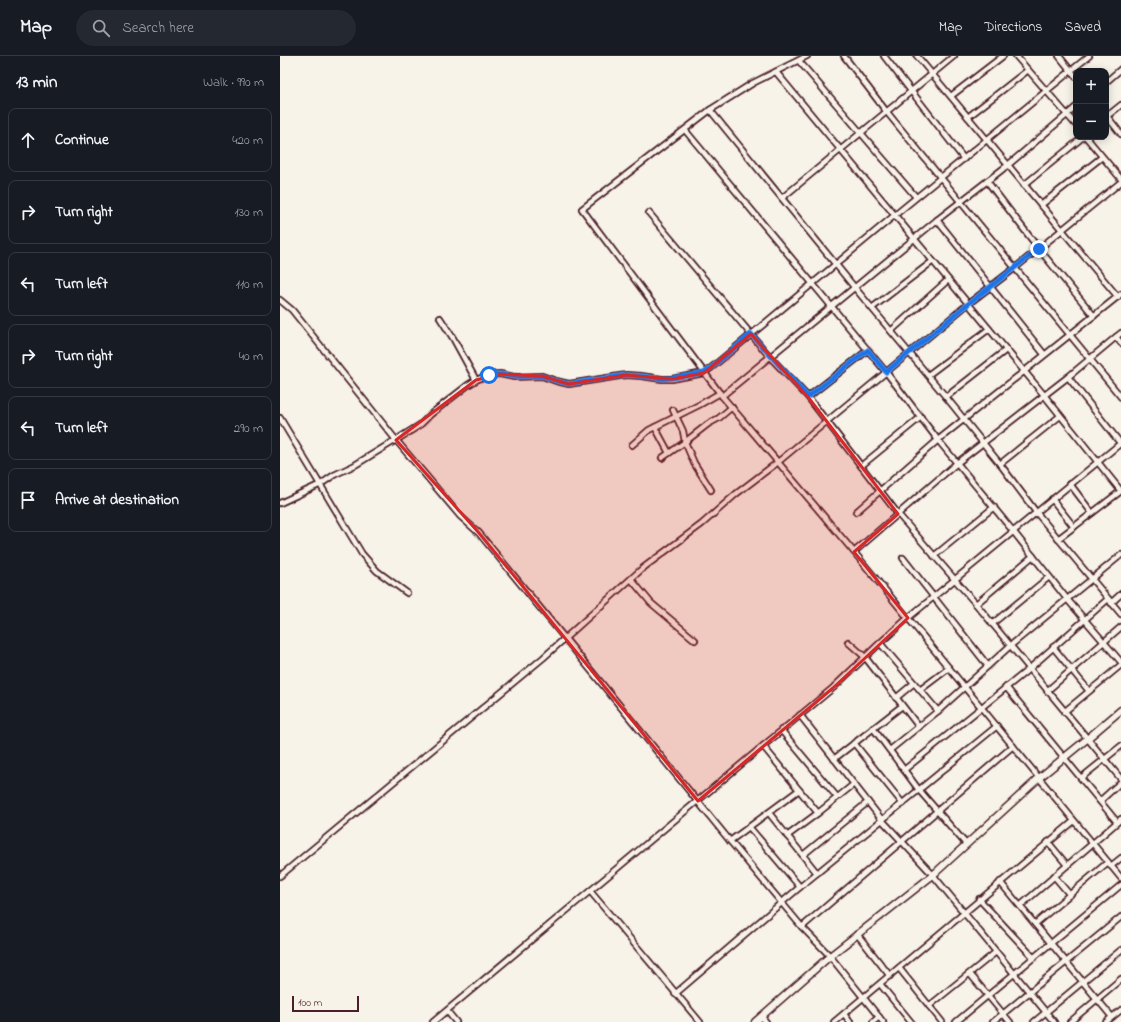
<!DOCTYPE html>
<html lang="en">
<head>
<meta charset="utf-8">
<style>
	body { margin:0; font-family:"Indie Flower",sans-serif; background:#242831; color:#f1f3f6 }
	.controls { position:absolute; right:12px; top:12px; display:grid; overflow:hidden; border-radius:8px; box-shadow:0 2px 10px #0003 }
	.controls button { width:36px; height:36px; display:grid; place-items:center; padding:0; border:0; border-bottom:1px solid #363941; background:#171b24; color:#f1f3f6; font:20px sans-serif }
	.scale { position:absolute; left:12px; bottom:10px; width:67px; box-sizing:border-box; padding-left:4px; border:2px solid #4a1f2b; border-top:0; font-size:11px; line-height:14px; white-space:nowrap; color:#4a1f2b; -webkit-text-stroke:3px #f7f3e8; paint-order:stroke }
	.stop { position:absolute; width:12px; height:12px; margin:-9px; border:3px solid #1a73e8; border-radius:50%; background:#fff }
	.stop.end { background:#1a73e8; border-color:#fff; box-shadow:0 1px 4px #0008 }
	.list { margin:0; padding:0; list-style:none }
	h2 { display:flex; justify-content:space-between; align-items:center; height:52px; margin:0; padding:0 16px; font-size:17px }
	h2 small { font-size:13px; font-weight:400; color:#9ea1a6 }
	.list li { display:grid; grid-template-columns:26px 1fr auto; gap:12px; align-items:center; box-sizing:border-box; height:64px; margin:0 8px 8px; padding:0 8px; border:1px solid #363941; border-radius:8px }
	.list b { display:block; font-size:15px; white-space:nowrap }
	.list em { font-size:13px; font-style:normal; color:#9ea1a6 }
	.icon { flex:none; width:22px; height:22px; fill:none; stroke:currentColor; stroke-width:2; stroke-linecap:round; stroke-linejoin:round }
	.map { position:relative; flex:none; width:841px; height:966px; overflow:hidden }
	header { display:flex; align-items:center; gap:24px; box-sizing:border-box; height:56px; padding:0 20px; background:#171b24; border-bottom:1px solid #363941 }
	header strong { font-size:19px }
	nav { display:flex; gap:22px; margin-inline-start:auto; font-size:14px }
	.search { width:280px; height:36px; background:#242831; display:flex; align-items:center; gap:10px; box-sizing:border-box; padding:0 14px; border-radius:22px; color:#9ea1a6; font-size:15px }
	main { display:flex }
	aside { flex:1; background:#171b24 }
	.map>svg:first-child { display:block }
</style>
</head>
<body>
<header>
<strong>Map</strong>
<div class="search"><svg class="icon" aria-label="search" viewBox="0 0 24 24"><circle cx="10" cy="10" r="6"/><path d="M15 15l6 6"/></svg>Search here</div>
<nav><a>Map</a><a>Directions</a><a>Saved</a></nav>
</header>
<main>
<aside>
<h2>13 min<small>Walk · 990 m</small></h2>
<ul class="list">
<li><svg class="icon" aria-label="ahead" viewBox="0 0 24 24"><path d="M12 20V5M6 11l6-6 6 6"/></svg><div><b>Continue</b></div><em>420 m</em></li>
<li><svg class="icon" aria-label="right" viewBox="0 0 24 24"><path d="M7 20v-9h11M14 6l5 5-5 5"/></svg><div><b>Turn right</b></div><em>130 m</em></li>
<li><svg class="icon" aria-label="left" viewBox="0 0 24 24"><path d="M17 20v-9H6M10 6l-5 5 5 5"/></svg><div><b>Turn left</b></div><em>110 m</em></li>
<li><svg class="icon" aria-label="right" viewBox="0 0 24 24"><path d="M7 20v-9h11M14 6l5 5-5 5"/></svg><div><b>Turn right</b></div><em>40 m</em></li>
<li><svg class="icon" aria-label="left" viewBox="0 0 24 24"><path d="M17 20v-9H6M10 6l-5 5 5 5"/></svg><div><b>Turn left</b></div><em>290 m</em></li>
<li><svg class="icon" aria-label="arrive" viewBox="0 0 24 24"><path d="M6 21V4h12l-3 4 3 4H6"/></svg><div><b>Arrive at destination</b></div></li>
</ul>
</aside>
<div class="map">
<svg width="841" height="966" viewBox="0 0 841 966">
	<rect width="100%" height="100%" fill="#f7f3e8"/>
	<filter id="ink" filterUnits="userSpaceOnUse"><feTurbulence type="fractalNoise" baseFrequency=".025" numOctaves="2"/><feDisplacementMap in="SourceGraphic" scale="8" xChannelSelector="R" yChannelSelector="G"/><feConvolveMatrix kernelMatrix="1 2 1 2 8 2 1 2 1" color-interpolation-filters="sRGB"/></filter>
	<g filter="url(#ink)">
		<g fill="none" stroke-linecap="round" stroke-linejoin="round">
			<g stroke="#4a1f2b" stroke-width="8">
				<g id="minor">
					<path d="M 527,0 L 473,27 L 430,54 L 575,232 L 666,341 L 720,408 L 756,456 L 841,558"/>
					<path d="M 564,0 L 606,55 L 841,341"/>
					<path d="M 604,0 L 684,103"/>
					<path d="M 637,0 L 838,241"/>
					<path d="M 736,0 L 796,69"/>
					<path d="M 779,0 L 796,21"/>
					<path d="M 519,5 L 636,141"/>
					<path d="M 496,16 L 764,339 L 841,435 L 778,483"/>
					<path d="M 826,26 L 841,13"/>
					<path d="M 671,40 L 723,0"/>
					<path d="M 430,54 L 302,153 L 442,340 L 574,496 L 841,822"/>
					<path d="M 826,59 L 841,78"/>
					<path d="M 688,61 L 748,14"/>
					<path d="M 826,61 L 841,49"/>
					<path d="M 405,74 L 606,316 L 658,384 L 733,475 L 787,543 L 841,606"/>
					<path d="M 806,81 L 841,123"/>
					<path d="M 707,125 L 759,193 L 814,260"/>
					<path d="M 744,129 L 803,81"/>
					<path d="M 502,142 L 674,0"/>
					<path d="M 761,149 L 822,101"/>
					<path d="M 369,157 L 490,301 L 528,341 L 618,458 L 696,548 L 841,723"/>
					<path d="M 657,164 L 764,298"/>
					<path d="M 0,244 L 12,254 L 116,384 L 180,460 L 199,477 L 450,785 L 522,871 L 550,900 L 603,966"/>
					<path d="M 592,252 L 653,205"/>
					<path d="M 160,262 L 173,282 L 196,324"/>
					<path d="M 611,275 L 668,224"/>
					<path d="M 841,277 L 836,281 L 841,287"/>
					<path d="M 648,319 L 709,273"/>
					<path d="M 788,321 L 841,388"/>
					<path d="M 442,340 L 657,164 L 728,109 L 796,51"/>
					<path d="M 528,341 L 588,294"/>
					<path d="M 666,341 L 726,294"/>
					<path d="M 393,354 L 403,375 L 405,386 L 414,407 L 431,434"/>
					<path d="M 0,362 L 82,498 L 97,515 L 127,537"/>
					<path d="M 375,371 L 389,397"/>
					<path d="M 352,389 L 369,374 L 419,349 L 440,337"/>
					<path d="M 382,402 L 405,386 L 428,368 L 439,362 L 452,351"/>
					<path d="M 720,408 L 780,360"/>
					<path d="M 581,410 L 641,361"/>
					<path d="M 790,428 L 812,457"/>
					<path d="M 772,443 L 794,471"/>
					<path d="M 0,447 L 41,428 L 54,419 L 75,409 L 116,384 L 140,369 L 151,358 L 188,329 L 196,324 L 209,319 L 220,318 L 234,321 L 262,320 L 276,325 L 289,328 L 346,319 L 361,320 L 382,323 L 392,323 L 424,317 L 431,312 L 615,159 L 809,0"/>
					<path d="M 576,456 L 658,384 L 841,238"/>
					<path d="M 574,496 L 677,407 L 788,321 L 836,281"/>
					<path d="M 654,500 L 714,451"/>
					<path d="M 623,502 L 708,610"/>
					<path d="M 351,523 L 371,547 L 415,584"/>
					<path d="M 831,547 L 841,538"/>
					<path d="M 696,548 L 753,500"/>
					<path d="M 712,568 L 769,521"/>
					<path d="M 568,586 L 585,601 L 639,671"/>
					<path d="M 600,587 L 658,655"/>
					<path d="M 773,591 L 809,635"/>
					<path d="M 726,631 L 837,766"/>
					<path d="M 640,634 L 669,612"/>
					<path d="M 767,635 L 841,571"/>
					<path d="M 616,642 L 634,627"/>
					<path d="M 784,656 L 841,609"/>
					<path d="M 520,659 L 602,764 L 653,819 L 774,966"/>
					<path d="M 593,672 L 639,734 L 686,788"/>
					<path d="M 501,674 L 557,741"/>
					<path d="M 574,687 L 623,748"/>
					<path d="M 483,690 L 538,757 L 574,728"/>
					<path d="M 610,694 L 658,655 L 730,590 L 841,499"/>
					<path d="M 554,703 L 622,650"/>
					<path d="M 624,714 L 749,613 L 828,543"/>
					<path d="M 801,722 L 841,690"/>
					<path d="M 820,745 L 841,726"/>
					<path d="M 489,757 L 537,817"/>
					<path d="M 470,772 L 520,831"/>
					<path d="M 507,780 L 538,757"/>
					<path d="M 450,785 L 519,734"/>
					<path d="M 768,786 L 787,809"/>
					<path d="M 523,799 L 588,746"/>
					<path d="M 831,810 L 841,802"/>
					<path d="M 0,820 L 263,602 L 363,512 L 422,468 L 456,438 L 498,406 L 688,248 L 735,212 L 841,126"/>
					<path d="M 774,820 L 790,839"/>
					<path d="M 720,826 L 832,961"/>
					<path d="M 310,835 L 420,966"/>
					<path d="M 699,843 L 754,902"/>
					<path d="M 740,850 L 841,763"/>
					<path d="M 755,868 L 828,806"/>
					<path d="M 522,871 L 733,690"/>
					<path d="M 577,878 L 610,920"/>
					<path d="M 619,912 L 662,966"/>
					<path d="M 690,918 L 730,966"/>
					<path d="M 600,928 L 631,966"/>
					<path d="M 395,938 L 520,831 L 717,670"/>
					<path d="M 649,950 L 716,896"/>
					<path d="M 167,955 L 176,966"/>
					<path d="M 564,958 L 570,966"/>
					<path d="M 482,961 L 486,966"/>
					<path d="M 153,966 L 310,835 L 483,690 L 553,632 L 600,587 L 628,562 L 841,387"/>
					<path d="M 554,966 L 794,765"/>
					<path d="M 593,966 L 599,961"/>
					<path d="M 676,966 L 841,829"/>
					<path d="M 713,966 L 841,861"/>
					<path d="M 754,966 L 841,894"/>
					<path d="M 790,966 L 841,923"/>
					<path d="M 826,966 L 841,954"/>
				</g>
			</g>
			<g stroke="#4a1f2b" stroke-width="9">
				<path id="major" d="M 475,966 L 550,900 L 653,819 L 759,722 L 807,683 L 841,654"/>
			</g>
			<use href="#minor" stroke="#f7f3e8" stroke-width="4.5"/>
			<use href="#major" stroke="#f7f3e8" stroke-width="6"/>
		</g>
	</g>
	<g fill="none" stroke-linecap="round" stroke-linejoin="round" filter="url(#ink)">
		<path stroke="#1a73e8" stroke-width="5" d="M 209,319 L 220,318 L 234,321 L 262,320 L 276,325 L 289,328 L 346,319 L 360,320 L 382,323 L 392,322 L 424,317 L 431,312 L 471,278 L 528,341 L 588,294 L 606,316 L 688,248 L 759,193"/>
	</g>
	<path fill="#d62828" fill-opacity="0.2" stroke="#d62828" stroke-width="3" stroke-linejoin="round" d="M 471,278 L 528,341 L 618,458 L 574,496 L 628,562 L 553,632 L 418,745 L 199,477 L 116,384 L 196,324 L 220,318 L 262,320 L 289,328 L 346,319 L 392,323 L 424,317 Z"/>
</svg>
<div class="controls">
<button>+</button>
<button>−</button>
</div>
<div class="scale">100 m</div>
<div class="stop" style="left:209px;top:319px"></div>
<div class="stop end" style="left:759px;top:193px"></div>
</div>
</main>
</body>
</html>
